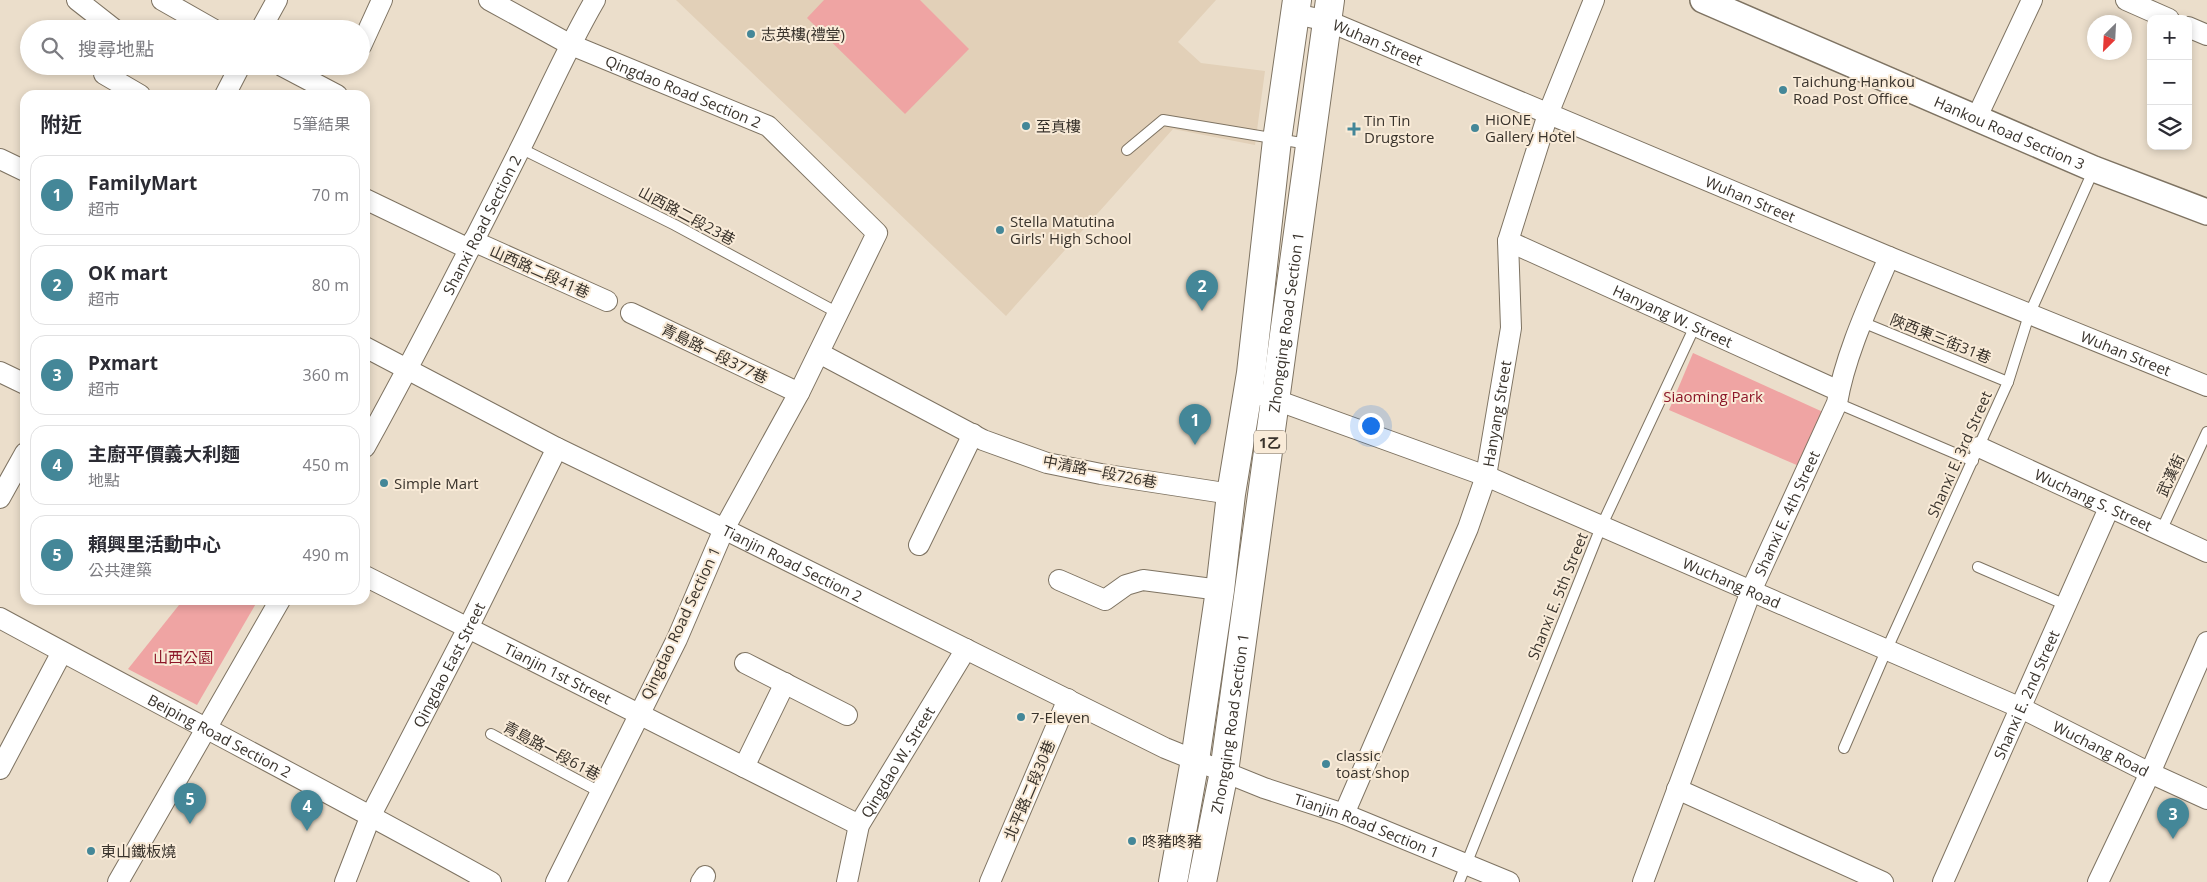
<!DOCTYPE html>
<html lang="zh-TW">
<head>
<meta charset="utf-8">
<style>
	body { margin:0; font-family:"Open Sans","Noto Sans TC",sans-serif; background:#f7f7f7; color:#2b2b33 }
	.controls { position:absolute; right:15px; top:15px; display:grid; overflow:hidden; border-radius:10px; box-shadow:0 2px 8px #0003 }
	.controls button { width:45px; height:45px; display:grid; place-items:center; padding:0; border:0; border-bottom:1px solid #e1e1e2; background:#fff; color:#2b2b33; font:25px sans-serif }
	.compass { position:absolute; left:2087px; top:15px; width:45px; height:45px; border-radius:50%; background:#fff; box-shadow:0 2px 8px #0003; rotate:204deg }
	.you { position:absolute; left:1370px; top:425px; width:18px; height:18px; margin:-12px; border:4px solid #fff; border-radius:50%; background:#1a73e8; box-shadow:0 0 0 8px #1a73e833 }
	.badge { display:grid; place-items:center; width:32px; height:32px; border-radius:50%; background:#448798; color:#fff; font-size:16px; font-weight:700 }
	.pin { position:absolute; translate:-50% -41px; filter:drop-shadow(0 1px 2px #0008) }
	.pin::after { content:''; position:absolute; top:26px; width:18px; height:15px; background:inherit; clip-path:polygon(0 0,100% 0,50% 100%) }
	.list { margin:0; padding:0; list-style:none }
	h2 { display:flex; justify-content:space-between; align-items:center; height:65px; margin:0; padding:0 20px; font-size:21px }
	h2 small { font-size:16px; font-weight:400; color:#7c7c81 }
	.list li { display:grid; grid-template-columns:32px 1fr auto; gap:15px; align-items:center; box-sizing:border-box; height:80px; margin:0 10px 10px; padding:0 10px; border:1px solid #e1e1e2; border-radius:15px }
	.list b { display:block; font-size:19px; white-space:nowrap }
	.list p { margin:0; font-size:16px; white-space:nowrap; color:#7c7c81 }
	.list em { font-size:16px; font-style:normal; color:#7c7c81 }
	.icon { flex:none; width:28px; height:28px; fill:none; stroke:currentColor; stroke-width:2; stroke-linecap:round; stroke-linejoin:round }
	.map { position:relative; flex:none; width:2207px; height:882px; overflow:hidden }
	.search { position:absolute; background:#fff; box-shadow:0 2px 8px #0003; left:20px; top:20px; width:350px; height:55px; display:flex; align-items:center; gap:12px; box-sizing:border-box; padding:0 18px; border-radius:28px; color:#7c7c81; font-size:19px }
	.panel { position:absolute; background:#fff; box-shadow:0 2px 8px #0003; left:20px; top:90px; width:350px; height:515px; border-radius:15px }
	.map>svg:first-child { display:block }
</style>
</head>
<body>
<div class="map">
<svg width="2207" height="882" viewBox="0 0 2207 882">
	<rect width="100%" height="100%" fill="#ebdecb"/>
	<path fill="#e2d0b8" d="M 676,0 L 1216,0 L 1178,42 L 1201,63 L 1265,71 L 1255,145 L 1173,129 L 1006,316 Z"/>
	<g fill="#efa4a3">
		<path d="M 824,0 L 920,0 L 969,49 L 905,114 L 807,18 Z"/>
		<path d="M 1693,353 L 1823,412 L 1799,466 L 1669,410 Z"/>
		<path d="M 183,600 L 258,600 L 197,705 L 128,669 Z"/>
	</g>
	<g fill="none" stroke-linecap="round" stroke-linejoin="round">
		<g stroke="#7e7362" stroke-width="12">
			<g id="service">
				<path d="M 520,148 L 675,225 L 838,313"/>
				<path d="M 1127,150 L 1163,120 L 1308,144"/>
				<path d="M 1862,322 L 2008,382"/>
				<path d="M 1837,403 L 1973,461"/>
				<path d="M 2161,531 L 2207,432"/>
				<path d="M 1978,567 L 2066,605"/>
				<path d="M 491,734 L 600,792"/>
				<path d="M 1844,748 L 1886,651 L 2008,382 L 2029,315 L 2094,169"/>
				<path d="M 1459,882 L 1601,527 L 1695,326"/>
			</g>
		</g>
		<g stroke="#7e7362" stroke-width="22">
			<g id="minor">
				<path d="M 77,0 L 114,29"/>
				<path d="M 162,0 L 213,29"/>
				<path id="s1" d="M 489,0 L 569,44 L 768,126 L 877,233 L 799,393 L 724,529 L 677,639 L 556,882"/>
				<path d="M 2126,0 L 2169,19"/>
				<path id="s2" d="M 1295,14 L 1328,21 L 1889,257 L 2207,386"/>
				<path d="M 2188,27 L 2207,35"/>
				<path d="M 261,29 L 277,0"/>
				<path d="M 361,46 L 382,0"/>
				<path d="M 282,66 L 337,95"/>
				<path d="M 104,74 L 140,95"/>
				<path d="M 225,95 L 240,66"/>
				<path d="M 1976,119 L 2032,0"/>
				<path d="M 0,159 L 25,171"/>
				<path d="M 365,199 L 469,249"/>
				<path d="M 473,241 L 607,301"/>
				<path id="s3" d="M 1508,241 L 1839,391"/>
				<path d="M 631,313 L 799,393"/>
				<path id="s4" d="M 365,347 L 557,448 L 724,529 L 1165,748 L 1264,788 L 1344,814 L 1509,882"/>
				<path d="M 819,353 L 983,440 L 1047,463 L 1101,474 L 1231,494"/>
				<path d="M 0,372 L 25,384"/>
				<path id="s5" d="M 1262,395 L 1486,476 L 2021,708 L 2150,773 L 2207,799"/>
				<path id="s6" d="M 365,447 C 419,349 470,249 520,149 C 545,99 567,48 595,0"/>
				<path id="s7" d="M 1979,447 L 2207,552"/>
				<path d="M 0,498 L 25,453"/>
				<path d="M 919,545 L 973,434"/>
				<path id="s8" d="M 365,576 L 859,825"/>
				<path d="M 1059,580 L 1105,600 L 1126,585 L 1143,580 L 1220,590"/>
				<path id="s9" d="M 0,618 C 164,707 329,792 491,882"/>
				<path d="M 745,663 L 847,715"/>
				<path d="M 744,767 L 785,683"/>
				<path d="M 0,769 L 62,652"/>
				<path d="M 1677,789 L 1883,882"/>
				<path id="s10" d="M 1344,814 L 1468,528 L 1486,476 L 1511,328 L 1508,241 L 1548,114 L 1594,0"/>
				<path d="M 118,882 L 280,600"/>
				<path id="s11" d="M 345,882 L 371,815 L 468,628 L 557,448"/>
				<path d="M 701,882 L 705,876"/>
				<path id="s12" d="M 847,882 L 859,825 L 966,649"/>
				<path d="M 990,882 L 1068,699"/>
				<path id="s13" d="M 1643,882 L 1751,591 L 1837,403 C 1845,355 1870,302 1889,257"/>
				<path id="s14" d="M 1943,882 L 2109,508"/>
				<path d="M 2098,882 L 2150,773 L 2207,642"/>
			</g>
		</g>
		<g stroke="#7e7362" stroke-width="28">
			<g id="tertiary">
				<path id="s15" d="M 1703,0 L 2094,169 L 2207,212"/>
			</g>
		</g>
		<g stroke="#7e7362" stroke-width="30">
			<g id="primary">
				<path d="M 1173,882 L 1195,760 L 1220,590 L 1231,494 L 1251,373 L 1277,140 L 1297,0"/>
				<path id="s16" d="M 1202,882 L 1224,772 L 1330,0"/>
			</g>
		</g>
		<use href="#service" stroke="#fff" stroke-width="10"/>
		<use href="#minor" stroke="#fff" stroke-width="20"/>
		<use href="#tertiary" stroke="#fff" stroke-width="25"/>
		<use href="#primary" stroke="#fff" stroke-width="28"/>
	</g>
	<g fill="#448798" stroke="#f9ebd8" stroke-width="2">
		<circle cx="751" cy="34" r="5"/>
		<circle cx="1783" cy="90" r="5"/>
		<circle cx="1026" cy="126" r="5"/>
		<circle cx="1475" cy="128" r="5"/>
		<path d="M1351.5 121.5h5v5h5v5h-5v5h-5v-5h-5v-5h5z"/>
		<circle cx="1000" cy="230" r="5"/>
		<circle cx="384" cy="483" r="5"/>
		<circle cx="1021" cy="717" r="5"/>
		<circle cx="1326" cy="764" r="5"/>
		<circle cx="1132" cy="841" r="5"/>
		<circle cx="91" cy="851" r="5"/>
	</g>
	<g text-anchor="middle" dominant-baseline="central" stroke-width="4" stroke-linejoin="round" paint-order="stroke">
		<rect fill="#f9ebd8" stroke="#736a60" stroke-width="1" x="1254" y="430.5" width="32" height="23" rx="4"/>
		<g font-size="14" font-weight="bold" fill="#39332c">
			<text x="1270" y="442">1乙</text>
		</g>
		<g font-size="15" fill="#39332c" stroke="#f9ebd8" text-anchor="start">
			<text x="761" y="34">志英樓(禮堂)</text>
			<text x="1793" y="81">Taichung Hankou<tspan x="1793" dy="17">Road Post Office</tspan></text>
			<text x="1485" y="119">HiONE<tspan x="1485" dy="17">Gallery Hotel</tspan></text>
			<text x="1364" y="120">Tin Tin<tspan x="1364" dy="17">Drugstore</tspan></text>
			<text x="1036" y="126">至真樓</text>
			<text x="1010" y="221">Stella Matutina<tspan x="1010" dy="17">Girls' High School</tspan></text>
			<text x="394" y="483">Simple Mart</text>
			<text x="1031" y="717">7-Eleven</text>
			<text x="1336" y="755">classic<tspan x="1336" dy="17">toast shop</tspan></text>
			<text x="1142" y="841">咚豬咚豬</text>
			<text x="101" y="851">東山鐵板燒</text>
		</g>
		<g font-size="15" fill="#39332c" stroke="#f9ebd8">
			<text stroke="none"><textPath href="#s2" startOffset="88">Wuhan Street</textPath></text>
			<text stroke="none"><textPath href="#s1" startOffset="215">Qingdao Road Section 2</textPath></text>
			<text stroke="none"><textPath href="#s15" startOffset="334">Hankou Road Section 3</textPath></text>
			<text stroke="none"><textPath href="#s2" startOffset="492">Wuhan Street</textPath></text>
			<text transform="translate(687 215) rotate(28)">山西路二段23巷</text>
			<text stroke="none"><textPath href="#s6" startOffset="251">Shanxi Road Section 2</textPath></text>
			<text transform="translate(540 271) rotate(24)">山西路二段41巷</text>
			<text stroke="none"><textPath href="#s3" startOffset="181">Hanyang W. Street</textPath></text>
			<text stroke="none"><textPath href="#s16" startOffset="566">Zhongqing Road Section 1</textPath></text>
			<text transform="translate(1941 338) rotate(22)">陜西東三街31巷</text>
			<text transform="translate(715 353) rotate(26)">青島路一段377巷</text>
			<text stroke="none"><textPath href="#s2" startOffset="898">Wuhan Street</textPath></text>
			<text stroke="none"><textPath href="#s10" startOffset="430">Hanyang Street</textPath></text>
			<text transform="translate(1959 454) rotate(-66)">Shanxi E. 3rd Street</text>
			<text transform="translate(1100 471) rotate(11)">中清路一段726巷</text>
			<text transform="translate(2170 475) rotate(-65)">武漢街</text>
			<text stroke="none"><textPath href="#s7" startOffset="126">Wuchang S. Street</textPath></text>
			<text stroke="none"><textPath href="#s13" startOffset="396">Shanxi E. 4th Street</textPath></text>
			<text stroke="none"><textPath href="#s4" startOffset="479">Tianjin Road Section 2</textPath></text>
			<text stroke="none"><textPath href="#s5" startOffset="506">Wuchang Road</textPath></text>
			<text transform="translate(1557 596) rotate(-68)">Shanxi E. 5th Street</text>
			<text transform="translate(680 623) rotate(-65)">Qingdao Road Section 1</text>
			<text stroke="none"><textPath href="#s11" startOffset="241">Qingdao East Street</textPath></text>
			<text stroke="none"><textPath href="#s8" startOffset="216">Tianjin 1st Street</textPath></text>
			<text stroke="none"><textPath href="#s14" startOffset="205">Shanxi E. 2nd Street</textPath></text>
			<text stroke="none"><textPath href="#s16" startOffset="161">Zhongqing Road Section 1</textPath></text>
			<text stroke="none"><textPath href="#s9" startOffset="249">Beiping Road Section 2</textPath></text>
			<text stroke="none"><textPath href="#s5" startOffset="911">Wuchang Road</textPath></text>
			<text transform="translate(552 750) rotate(28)">青島路一段61巷</text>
			<text stroke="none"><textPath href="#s12" startOffset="132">Qingdao W. Street</textPath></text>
			<text transform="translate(1029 790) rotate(-67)">北平路二段30巷</text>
			<text stroke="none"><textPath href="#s4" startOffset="1111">Tianjin Road Section 1</textPath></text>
		</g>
		<g font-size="15" fill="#8c1628" stroke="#f9ebd8">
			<text x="1713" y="396">Siaoming Park</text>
			<text x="183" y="657">山西公園</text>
		</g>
	</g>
</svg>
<div class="controls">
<button>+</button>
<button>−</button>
<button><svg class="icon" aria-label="layers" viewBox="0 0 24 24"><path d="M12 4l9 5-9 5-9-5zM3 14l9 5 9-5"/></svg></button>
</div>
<svg class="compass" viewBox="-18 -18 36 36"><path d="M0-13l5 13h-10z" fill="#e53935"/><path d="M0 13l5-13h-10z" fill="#7c7c81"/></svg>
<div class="you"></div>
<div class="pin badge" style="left:1195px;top:445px">1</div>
<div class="pin badge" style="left:1202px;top:311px">2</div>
<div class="pin badge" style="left:2173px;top:839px">3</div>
<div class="pin badge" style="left:307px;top:831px">4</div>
<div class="pin badge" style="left:190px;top:824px">5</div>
<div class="search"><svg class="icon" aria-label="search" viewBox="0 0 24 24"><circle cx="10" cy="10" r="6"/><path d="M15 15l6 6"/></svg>搜尋地點</div>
<section class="panel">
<h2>附近<small>5筆結果</small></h2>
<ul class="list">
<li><span class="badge">1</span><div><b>FamilyMart</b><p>超市</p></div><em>70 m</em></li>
<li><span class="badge">2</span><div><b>OK mart</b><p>超市</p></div><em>80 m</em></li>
<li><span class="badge">3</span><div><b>Pxmart</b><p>超市</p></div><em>360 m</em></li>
<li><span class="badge">4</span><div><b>主廚平價義大利麵</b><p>地點</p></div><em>450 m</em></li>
<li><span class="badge">5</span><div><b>賴興里活動中心</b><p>公共建築</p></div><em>490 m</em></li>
</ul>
</section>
</div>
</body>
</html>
